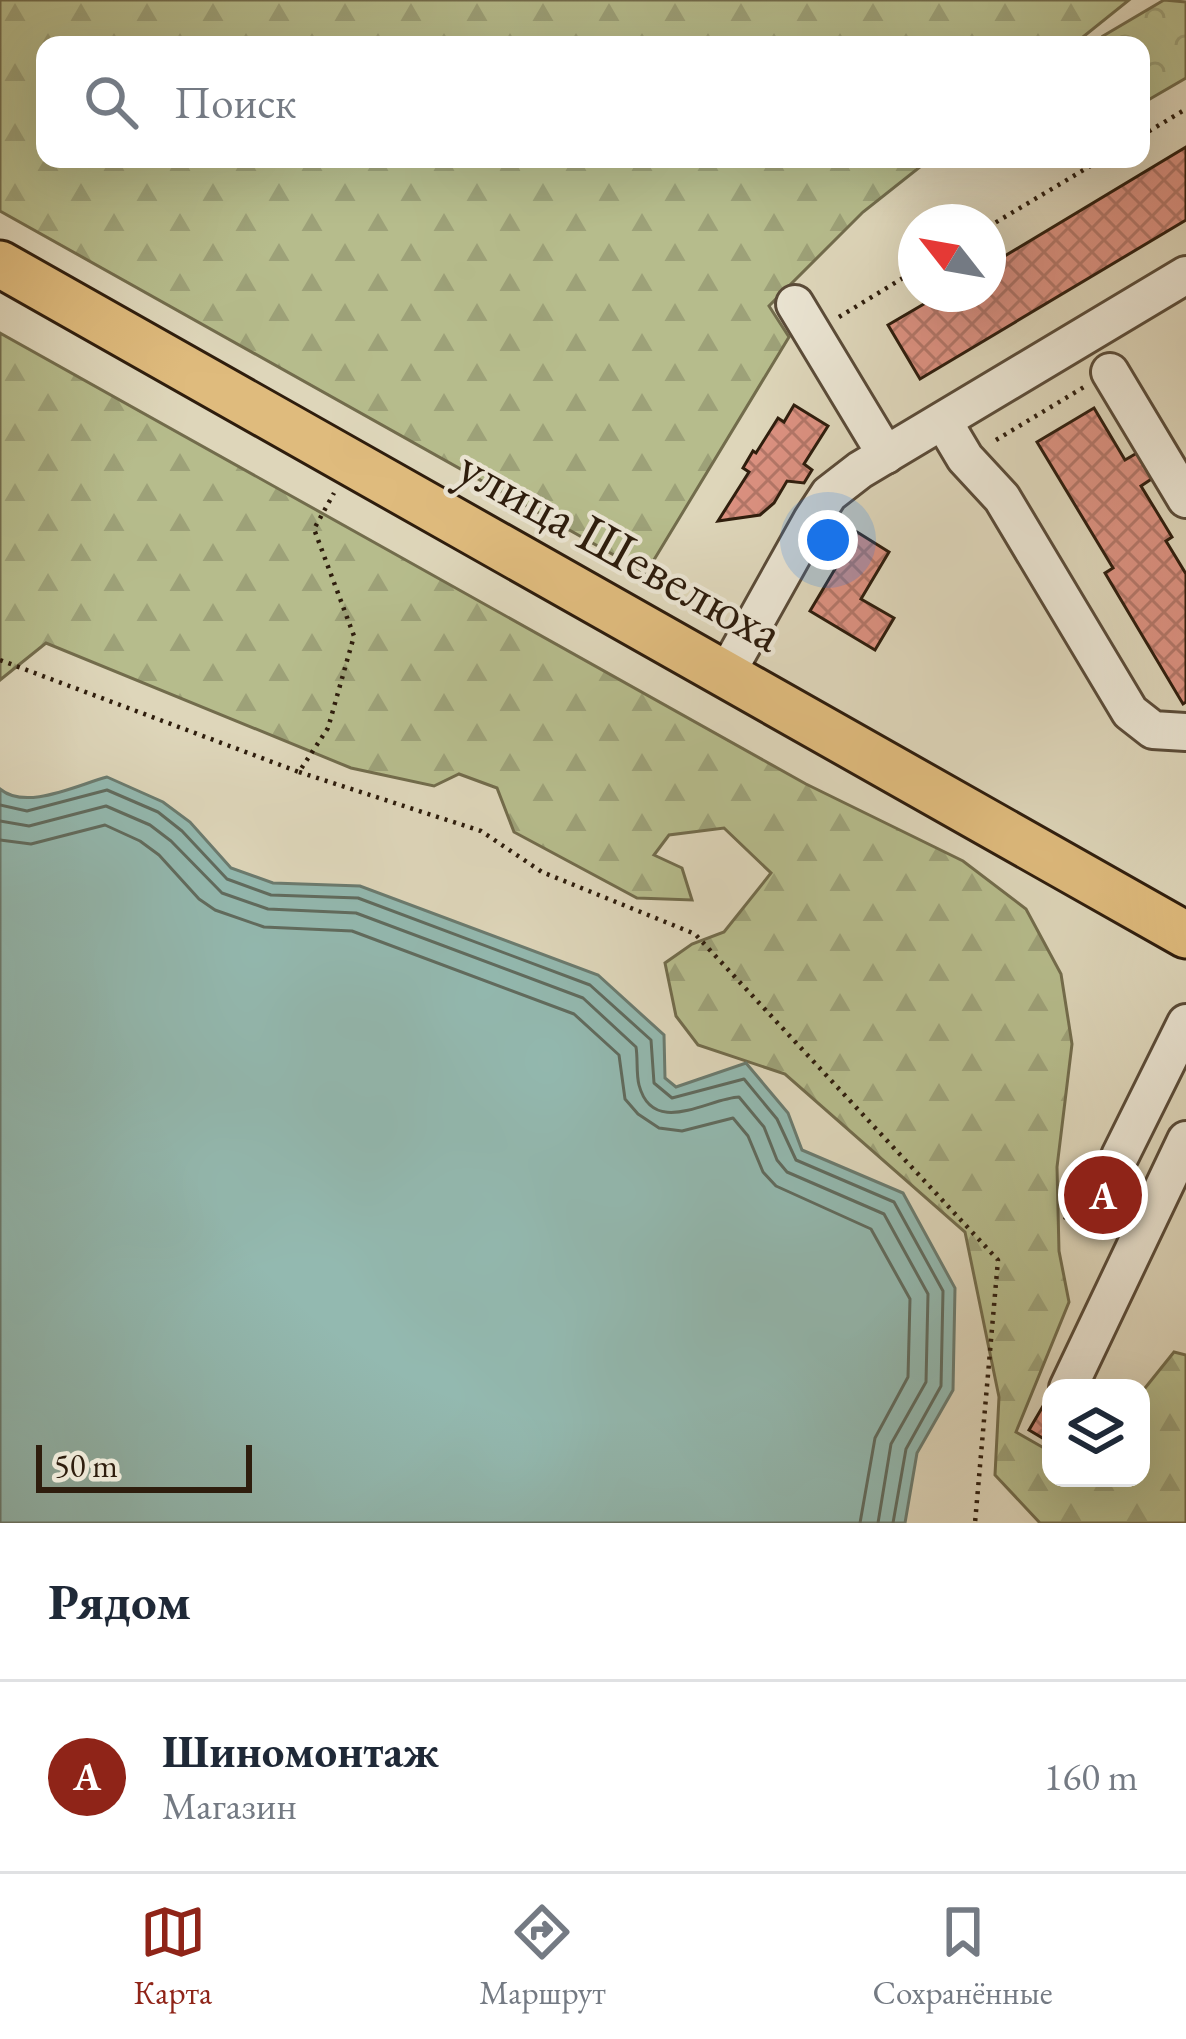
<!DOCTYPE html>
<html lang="ru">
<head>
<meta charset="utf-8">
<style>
	body { margin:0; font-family:"EB Garamond",serif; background:#f2f2f3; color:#1f2937 }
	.controls { position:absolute; right:36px; bottom:36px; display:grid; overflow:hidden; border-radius:24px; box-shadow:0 12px 48px #0002 }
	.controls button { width:108px; height:108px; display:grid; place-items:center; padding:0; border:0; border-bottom:3px solid #e0e1e3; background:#fff; color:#1f2937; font:60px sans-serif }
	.compass { position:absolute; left:898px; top:204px; width:108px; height:108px; border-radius:50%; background:#fff; box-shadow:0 12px 48px #0002; rotate:301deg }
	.scale { position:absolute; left:36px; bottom:30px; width:216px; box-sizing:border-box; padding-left:12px; border:6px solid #2e1d0d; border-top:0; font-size:33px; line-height:42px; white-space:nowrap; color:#2e1d0d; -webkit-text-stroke:9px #eae4d2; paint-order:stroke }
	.you { position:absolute; left:828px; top:540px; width:42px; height:42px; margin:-30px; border:9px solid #fff; border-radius:50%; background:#1a73e8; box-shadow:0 0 0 18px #1a73e833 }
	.badge { display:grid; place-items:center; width:78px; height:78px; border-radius:50%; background:#8f2418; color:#fff; font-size:39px; font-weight:700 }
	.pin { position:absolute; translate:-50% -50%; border:6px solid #fff; box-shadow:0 3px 12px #0006 }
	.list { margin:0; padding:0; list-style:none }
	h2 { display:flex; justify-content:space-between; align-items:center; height:156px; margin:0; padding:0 48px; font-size:51px }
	h2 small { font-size:39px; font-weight:400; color:#747a83 }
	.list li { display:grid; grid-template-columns:78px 1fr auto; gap:36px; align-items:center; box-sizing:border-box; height:192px; padding:0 48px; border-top:3px solid #e0e1e3 }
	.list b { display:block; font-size:45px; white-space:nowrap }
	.list p { margin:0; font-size:39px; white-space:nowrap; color:#747a83 }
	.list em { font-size:39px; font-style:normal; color:#747a83 }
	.icon { flex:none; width:66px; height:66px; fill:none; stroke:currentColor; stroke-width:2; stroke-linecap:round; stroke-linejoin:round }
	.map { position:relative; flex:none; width:1186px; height:1523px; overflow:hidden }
	.search { position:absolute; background:#fff; box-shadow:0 12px 48px #0002; left:36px; right:36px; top:36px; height:132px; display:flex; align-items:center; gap:30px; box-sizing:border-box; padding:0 42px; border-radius:24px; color:#747a83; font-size:45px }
	.sheet { height:348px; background:#fff }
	nav { display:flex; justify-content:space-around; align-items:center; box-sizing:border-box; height:168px; border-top:3px solid #e0e1e3; background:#fff; font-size:33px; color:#747a83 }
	nav a { display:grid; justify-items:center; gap:6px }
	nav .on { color:#8f2418 }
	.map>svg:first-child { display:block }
</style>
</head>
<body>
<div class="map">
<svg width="1186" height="1523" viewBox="0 0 1186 1523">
	<defs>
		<pattern id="forest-firs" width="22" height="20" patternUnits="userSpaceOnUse" patternTransform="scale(3)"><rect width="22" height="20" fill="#b6bc8c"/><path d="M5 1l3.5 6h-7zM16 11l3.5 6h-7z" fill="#9da178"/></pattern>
		<pattern id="park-crowns" width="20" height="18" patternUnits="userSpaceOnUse" patternTransform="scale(3)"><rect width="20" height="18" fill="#b6bc8c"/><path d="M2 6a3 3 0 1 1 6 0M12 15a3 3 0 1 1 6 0" fill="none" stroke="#9da178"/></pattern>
		<pattern id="building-cross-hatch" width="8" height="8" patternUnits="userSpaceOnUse" patternTransform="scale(3)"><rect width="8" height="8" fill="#dc9181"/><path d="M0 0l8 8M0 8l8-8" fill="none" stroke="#b37668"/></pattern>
	</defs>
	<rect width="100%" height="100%" fill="#ded6ba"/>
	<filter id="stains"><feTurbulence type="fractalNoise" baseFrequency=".00167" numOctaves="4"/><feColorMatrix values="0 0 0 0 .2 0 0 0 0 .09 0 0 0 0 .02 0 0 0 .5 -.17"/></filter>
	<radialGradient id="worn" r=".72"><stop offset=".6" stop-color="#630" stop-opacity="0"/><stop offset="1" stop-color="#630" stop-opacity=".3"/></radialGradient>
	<g fill="url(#forest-firs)" stroke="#726c4c" stroke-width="3">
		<path d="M 0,0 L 1129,0 L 1073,45 L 45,45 L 45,159 L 930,159 L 863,212 L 769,306 L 789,337 L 646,573 L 0,211 Z"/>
		<path d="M 0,333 L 806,784 L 963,861 L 1026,909 L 1061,974 L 1072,1044 L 1057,1167 L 1059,1251 L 1069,1302 L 1016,1432 L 1051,1452 L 1051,1478 L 1141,1478 L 1141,1393 L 1174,1352 L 1186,1355 L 1186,1523 L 1040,1523 L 995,1475 L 999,1397 L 965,1232 L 785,1074 L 698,1045 L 676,1016 L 665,963 L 692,944 L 724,932 L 771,873 L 724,828 L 669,835 L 654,855 L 682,868 L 692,900 L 637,898 L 514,832 L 497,788 L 459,774 L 434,786 L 351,768 L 46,643 L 0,680 Z"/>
	</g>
	<path fill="url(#park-crowns)" stroke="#726c4c" stroke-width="3" d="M 1164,0 L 1186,2 L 1186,78 L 1143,103 L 1141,45 L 1108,45 L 1103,36 Z"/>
	<path fill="#93b9b0" stroke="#6b7b6f" stroke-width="3" d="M 107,777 L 163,802 L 190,822 L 231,868 L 273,883 L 360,886 L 598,975 L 664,1035 L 665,1078 L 676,1087 L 746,1063 L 788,1113 L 802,1150 L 903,1193 L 955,1288 L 953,1390 L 917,1453 L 905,1523 L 0,1523 L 0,789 C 26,811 77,785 107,777 Z"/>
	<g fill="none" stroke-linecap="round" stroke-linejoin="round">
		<g stroke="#606b5e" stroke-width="3">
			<path d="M 0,805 L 27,811 L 107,790 L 158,812 L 182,831 L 227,879 L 271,895 L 358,898 L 590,985 L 651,1040 L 654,1083 L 672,1098 L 744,1079 L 777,1119 L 796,1160 L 894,1202 L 943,1291 L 941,1386 L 906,1449 L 893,1523"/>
			<path d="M 0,821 L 29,826 L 106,806 L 150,825 L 171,841 L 222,893 L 268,909 L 356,913 L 583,998 L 636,1047 C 638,1059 636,1073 639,1085 C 653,1138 709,1098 739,1097 L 764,1127 L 777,1160 L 787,1172 L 884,1214 L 928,1294 L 926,1382 L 891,1444 L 878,1523"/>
			<path d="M 0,840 L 31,844 L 105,825 L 140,841 L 159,855 L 199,899 L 215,910 L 264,927 L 352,931 L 574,1014 L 619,1055 L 625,1099 L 638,1114 L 659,1128 L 682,1131 L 733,1118 L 748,1136 L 763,1172 L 776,1186 L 871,1229 L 910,1299 L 908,1377 L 875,1438 L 860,1523"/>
		</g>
	</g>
	<g fill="url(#building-cross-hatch)" stroke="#2e1d0d" stroke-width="3">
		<path d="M 1186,147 L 1186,220 L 920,379 L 888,325 L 941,294 L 988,294 L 988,266 Z"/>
		<path d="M 794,405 L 828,426 L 804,464 L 812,470 L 804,483 L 787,481 L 774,503 L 760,515 L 718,521 L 749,472 L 743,468 L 753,451 L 756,453 L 778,418 L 784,422 Z"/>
		<path d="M 1094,408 L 1125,460 L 1137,453 L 1153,478 L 1141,486 L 1172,537 L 1166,541 L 1186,574 L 1186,702 L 1183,704 L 1105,573 L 1113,568 L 1037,442 Z"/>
		<path d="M 857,532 L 889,552 L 861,599 L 894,618 L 875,650 L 810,611 Z"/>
		<path d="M 1085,1164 L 1121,1177 L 1100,1231 L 1065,1218 Z"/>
		<path d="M 1043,1406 L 1051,1411 L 1051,1443 L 1029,1430 Z"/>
	</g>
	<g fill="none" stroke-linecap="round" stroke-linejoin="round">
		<g stroke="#5a4b38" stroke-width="42">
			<g id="minor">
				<path d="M 795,304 L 886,455"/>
				<path d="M 1110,372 L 1186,499"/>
				<path d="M 943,421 L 965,458 L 1002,498 L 1130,712 L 1153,730 L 1186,732"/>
				<path d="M 726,674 L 812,520 L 829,494 L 860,470 L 1186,275"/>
				<path d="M 1120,1156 L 1186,1023"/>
				<path d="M 1068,1388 L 1186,1140"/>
			</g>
		</g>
		<g stroke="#2e1d0d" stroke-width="51">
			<path id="major" d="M 0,264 L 1186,935"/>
		</g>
		<g stroke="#2e1d0d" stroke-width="4.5" stroke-dasharray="3 6" stroke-linecap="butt">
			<path d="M 1141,136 L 1186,109"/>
			<path d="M 988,227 L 1102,159"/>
			<path d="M 839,317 L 916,270"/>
			<path d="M 996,440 L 1084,387"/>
			<path d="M 0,660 L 299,772 L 328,728 L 354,636 L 314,529 L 334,493"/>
			<path d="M 299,772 L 481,831 L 542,872 L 695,934 L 998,1260 L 975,1523"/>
		</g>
		<use href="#minor" stroke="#eae4d2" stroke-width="36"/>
		<use href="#major" stroke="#dfbb7d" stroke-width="45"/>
	</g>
	<g text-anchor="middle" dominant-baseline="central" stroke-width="9" stroke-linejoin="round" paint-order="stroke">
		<g font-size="54" fill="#2e1d0d" stroke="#eae4d2">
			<text transform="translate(621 549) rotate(29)">улица Шевелюха</text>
		</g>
	</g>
	<rect width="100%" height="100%" filter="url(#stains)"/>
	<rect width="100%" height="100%" fill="url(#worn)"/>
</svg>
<div class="controls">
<button><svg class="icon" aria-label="layers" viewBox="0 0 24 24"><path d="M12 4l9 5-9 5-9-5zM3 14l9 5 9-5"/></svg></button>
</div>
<svg class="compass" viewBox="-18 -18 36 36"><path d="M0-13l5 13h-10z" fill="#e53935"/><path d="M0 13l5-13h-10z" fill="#747a83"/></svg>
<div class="scale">50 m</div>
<div class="you"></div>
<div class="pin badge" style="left:1103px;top:1195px">A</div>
<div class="search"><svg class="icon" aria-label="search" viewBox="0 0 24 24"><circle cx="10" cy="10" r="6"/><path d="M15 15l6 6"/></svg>Поиск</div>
</div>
<section class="sheet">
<h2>Рядом<small></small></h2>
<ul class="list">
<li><span class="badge">A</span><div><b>Шиномонтаж</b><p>Магазин</p></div><em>160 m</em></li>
</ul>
</section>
<nav>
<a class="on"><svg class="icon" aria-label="map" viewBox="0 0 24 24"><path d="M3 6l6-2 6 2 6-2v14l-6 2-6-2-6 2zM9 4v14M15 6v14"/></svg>Карта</a>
<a><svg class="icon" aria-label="directions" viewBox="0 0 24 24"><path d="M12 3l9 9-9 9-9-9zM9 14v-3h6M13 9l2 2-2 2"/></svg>Маршрут</a>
<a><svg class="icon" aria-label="saved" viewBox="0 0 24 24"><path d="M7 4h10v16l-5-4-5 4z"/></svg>Сохранённые</a>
</nav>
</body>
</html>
